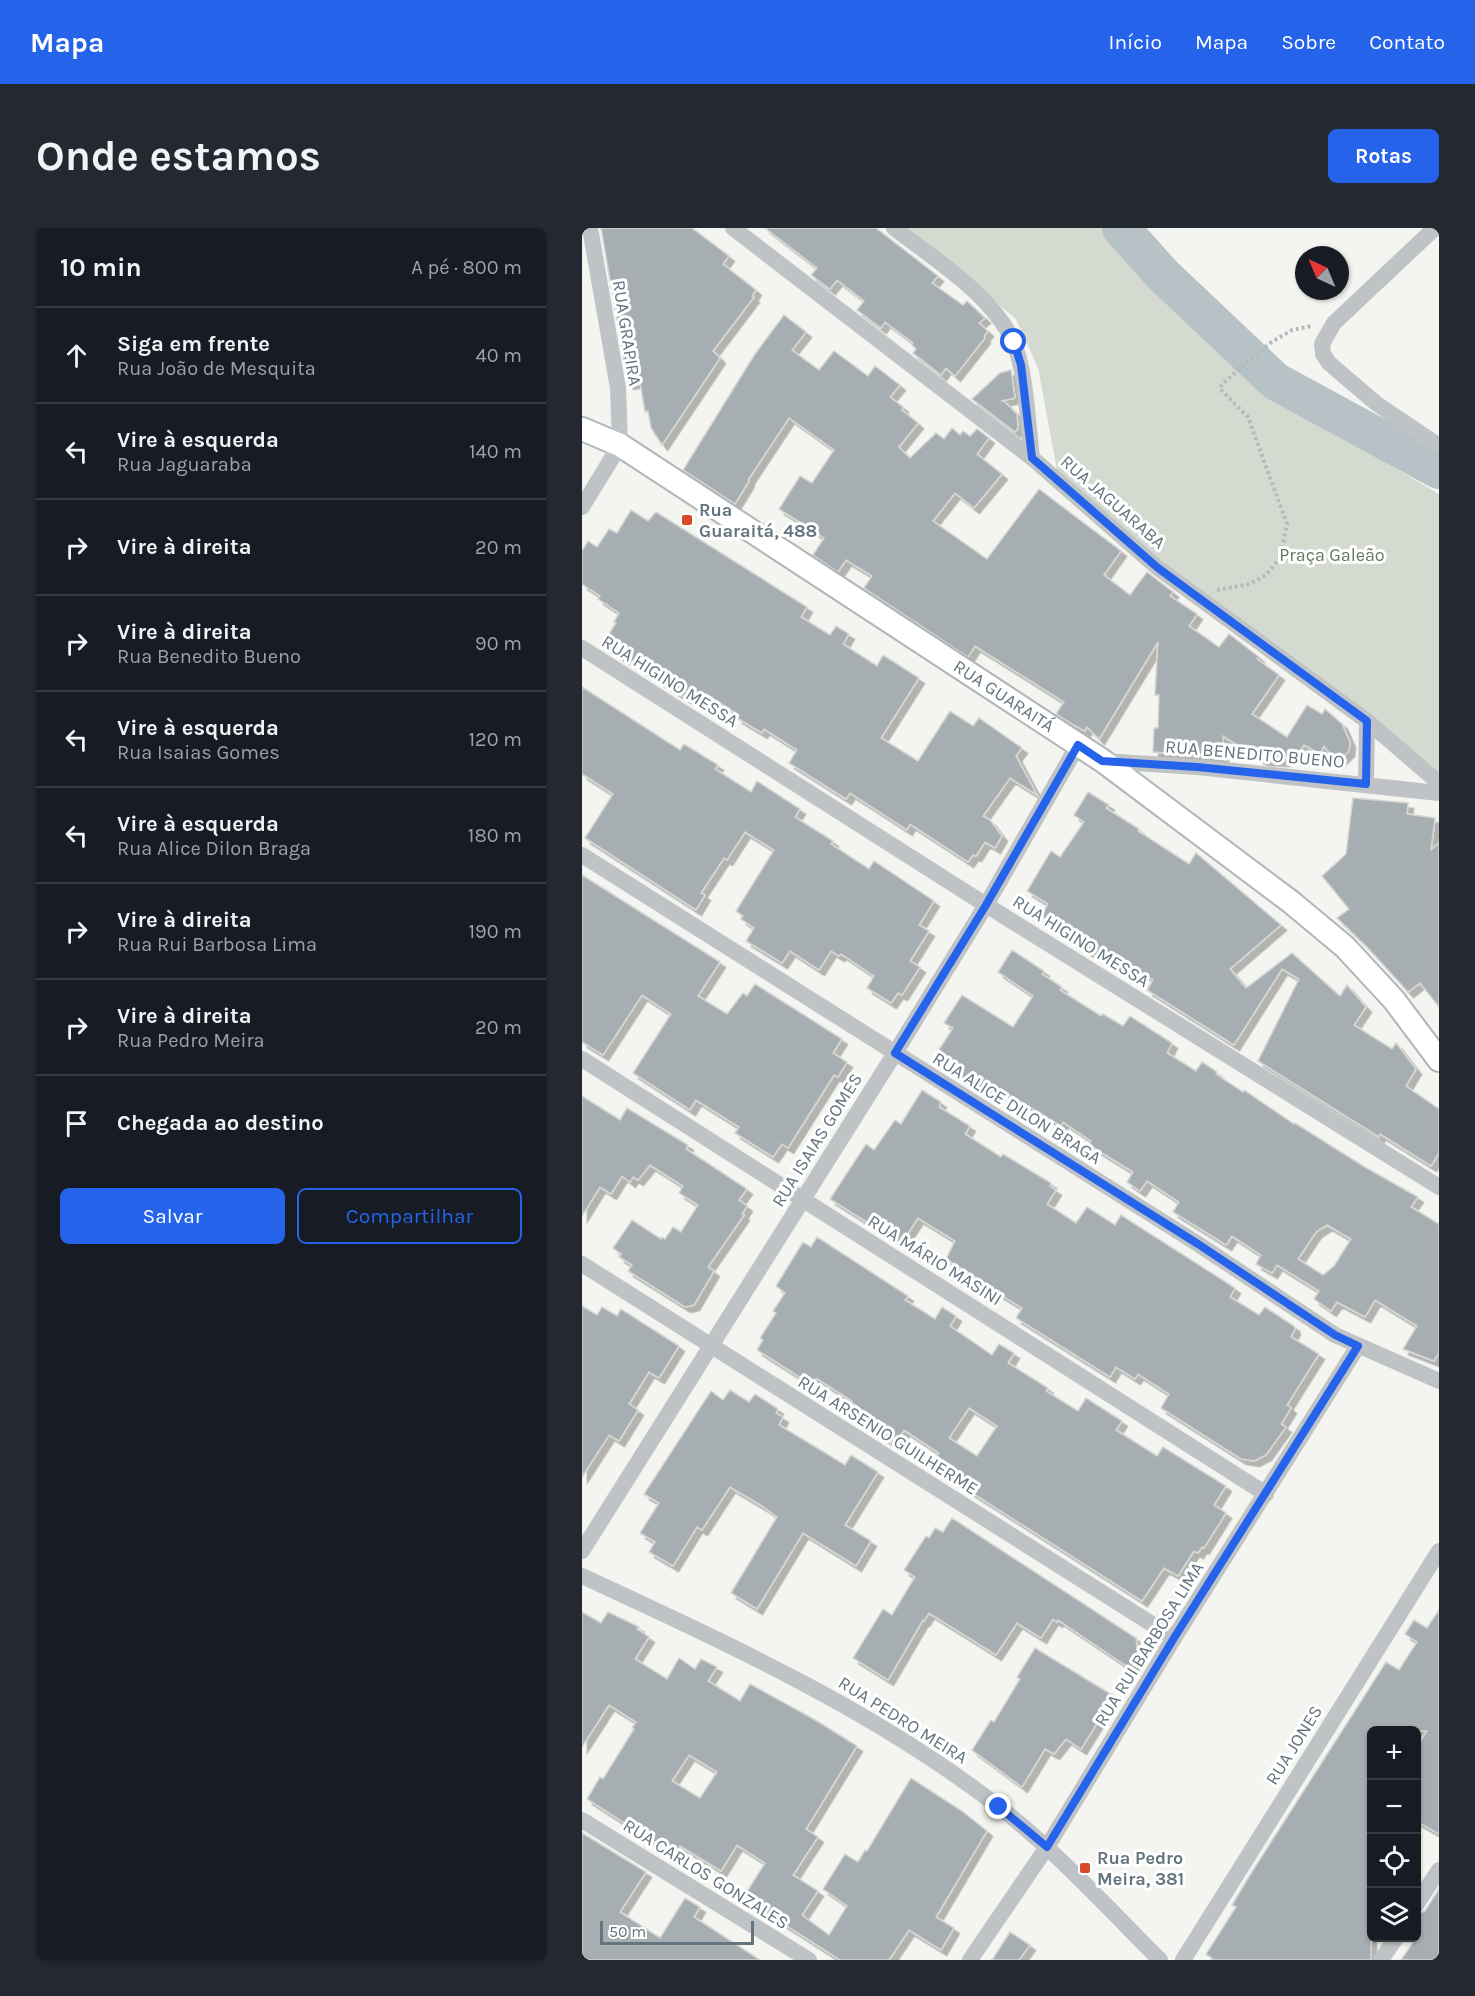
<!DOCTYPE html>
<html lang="pt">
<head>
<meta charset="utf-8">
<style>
	body { margin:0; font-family:Karla,sans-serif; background:#242831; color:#f1f3f6 }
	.controls { position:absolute; right:18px; bottom:18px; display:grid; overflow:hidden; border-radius:9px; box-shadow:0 2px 4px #0004 }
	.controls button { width:54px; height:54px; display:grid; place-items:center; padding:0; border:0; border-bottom:2px solid #363941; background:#171b24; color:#f1f3f6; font:30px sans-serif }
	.compass { position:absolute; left:713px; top:18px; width:54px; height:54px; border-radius:50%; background:#171b24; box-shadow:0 2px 4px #0004; rotate:316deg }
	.scale { position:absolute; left:18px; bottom:15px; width:154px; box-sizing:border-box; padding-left:6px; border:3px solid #64757f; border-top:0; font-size:16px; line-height:21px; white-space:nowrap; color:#64757f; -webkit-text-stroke:4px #fff; paint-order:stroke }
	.stop { position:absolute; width:18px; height:18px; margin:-14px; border:4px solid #2563eb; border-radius:50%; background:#fff }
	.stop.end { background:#2563eb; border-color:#fff; box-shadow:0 2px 6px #0008 }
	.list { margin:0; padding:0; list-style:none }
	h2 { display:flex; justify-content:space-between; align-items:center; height:78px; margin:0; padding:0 24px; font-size:26px }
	h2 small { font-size:20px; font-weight:400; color:#9ea1a6 }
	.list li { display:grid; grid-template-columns:39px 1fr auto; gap:18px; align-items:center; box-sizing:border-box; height:96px; padding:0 24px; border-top:2px solid #363941 }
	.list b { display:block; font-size:22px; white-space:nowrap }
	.list p { margin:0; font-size:20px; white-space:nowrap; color:#9ea1a6 }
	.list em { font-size:20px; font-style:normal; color:#9ea1a6 }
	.actions { display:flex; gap:12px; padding:18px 24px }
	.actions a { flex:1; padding:14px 0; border:2px solid #2563eb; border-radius:9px; text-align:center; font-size:21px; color:#2563eb }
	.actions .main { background:#2563eb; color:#fff }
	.icon { flex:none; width:33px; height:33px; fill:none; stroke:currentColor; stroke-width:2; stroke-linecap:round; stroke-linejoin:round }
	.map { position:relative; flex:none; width:857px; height:1732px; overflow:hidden; border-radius:9px }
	header { display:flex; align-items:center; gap:36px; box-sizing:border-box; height:84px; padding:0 30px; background:#2563eb; color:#fff }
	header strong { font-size:28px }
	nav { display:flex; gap:33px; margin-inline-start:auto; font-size:21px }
	.intro { display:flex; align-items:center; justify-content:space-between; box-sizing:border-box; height:144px; padding:0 36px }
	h1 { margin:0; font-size:42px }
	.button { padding:15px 27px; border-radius:9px; background:#2563eb; color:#fff; font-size:21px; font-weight:700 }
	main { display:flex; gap:36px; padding:0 36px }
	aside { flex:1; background:#171b24; border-radius:9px; box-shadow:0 2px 4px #0004 }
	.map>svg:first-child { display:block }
</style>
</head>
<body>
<header>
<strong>Mapa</strong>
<nav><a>Início</a><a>Mapa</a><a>Sobre</a><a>Contato</a></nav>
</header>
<div class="intro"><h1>Onde estamos</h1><a class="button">Rotas</a></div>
<main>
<aside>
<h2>10 min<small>A pé · 800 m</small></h2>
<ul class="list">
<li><svg class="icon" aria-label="ahead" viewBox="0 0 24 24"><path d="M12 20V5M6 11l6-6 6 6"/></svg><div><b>Siga em frente</b><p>Rua João de Mesquita</p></div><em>40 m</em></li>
<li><svg class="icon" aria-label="left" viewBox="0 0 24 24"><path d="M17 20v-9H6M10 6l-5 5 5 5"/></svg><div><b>Vire à esquerda</b><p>Rua Jaguaraba</p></div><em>140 m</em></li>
<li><svg class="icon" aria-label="right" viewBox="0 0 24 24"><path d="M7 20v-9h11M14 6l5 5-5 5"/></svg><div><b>Vire à direita</b></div><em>20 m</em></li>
<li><svg class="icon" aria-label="right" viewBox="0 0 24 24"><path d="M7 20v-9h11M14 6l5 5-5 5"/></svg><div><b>Vire à direita</b><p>Rua Benedito Bueno</p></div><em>90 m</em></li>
<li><svg class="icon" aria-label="left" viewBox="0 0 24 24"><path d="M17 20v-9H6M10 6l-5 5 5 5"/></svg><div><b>Vire à esquerda</b><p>Rua Isaias Gomes</p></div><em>120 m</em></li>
<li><svg class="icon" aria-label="left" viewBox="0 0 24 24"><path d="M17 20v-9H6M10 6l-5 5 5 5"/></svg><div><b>Vire à esquerda</b><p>Rua Alice Dilon Braga</p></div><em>180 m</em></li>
<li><svg class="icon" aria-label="right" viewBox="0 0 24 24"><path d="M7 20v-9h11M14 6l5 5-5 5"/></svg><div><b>Vire à direita</b><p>Rua Rui Barbosa Lima</p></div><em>190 m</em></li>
<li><svg class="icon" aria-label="right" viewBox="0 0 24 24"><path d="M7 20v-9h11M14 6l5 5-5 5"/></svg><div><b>Vire à direita</b><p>Rua Pedro Meira</p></div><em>20 m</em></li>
<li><svg class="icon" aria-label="arrive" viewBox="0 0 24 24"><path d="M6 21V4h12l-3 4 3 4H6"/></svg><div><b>Chegada ao destino</b></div></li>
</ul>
<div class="actions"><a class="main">Salvar</a><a>Compartilhar</a></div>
</aside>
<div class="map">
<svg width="857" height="1732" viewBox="0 0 857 1732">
	<defs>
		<filter id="shadow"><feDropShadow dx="5.5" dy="5.5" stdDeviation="0" flood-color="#0004"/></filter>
	</defs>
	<rect width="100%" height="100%" fill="#f4f4f0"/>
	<path fill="#d5dad1" d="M 325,0 L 521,0 L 676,159 L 857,266 L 857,546 L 478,258 L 456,140 L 434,91 Z"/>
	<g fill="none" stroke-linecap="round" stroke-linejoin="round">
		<path stroke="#b6c2c6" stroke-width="38" d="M 539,0 L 580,46 L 693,153 L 857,242"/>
	</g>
	<g fill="#a6aeb2" stroke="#d5d5d3" stroke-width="1.5" fill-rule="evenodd" filter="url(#shadow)">
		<path d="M 19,0 L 110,0 L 147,28 L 141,36 L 174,62 L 170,68 L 172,69 L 131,123 L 138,130 L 80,217 L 69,200 L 66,183 L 63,184 L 58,154 L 46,156 Z"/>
		<path d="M 183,0 L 294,0 L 356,48 L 350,55 L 381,77 L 385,73 L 403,90 L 397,95 L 406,103 L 402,108 L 403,110 L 373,148 L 364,140 L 359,147 L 331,125 L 334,121 L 330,117 L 331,115 L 303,94 L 299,100 L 275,82 L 282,73 L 255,52 L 248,61 L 229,47 L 235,40 Z"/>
		<path d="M 202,87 L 224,104 L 210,122 L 237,142 L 252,123 L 286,148 L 293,138 L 318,157 L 308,169 L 321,179 L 320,182 L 336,195 L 317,219 L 328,230 L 354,205 L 362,211 L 370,200 L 378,207 L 381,203 L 388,208 L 395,201 L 407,210 L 395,226 L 420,246 L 392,280 L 373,265 L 351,293 L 405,331 L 457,261 L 539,323 L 522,347 L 548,367 L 565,344 L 591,364 L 588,368 L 615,386 L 607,398 L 637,419 L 647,406 L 677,429 L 675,431 L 697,447 L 670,486 L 705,509 L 725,477 L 740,486 L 743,481 L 760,496 L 768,514 L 767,523 L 755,535 L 742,518 L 738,526 L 722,517 L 715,528 L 708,525 L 702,533 L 680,532 L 641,508 L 641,529 L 571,524 L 572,500 L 576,500 L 577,467 L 573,467 L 576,414 L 517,511 L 505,499 L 503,503 L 490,496 L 474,486 L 482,474 L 393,418 L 386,429 L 282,360 L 290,348 L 264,332 L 256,344 L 231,327 L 242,310 L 197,281 L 218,248 L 230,255 L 252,222 L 207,190 L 166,252 L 167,253 L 153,276 L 101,242 L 173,126 Z"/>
		<path d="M 429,142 L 433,170 L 420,173 L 423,174 L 435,186 L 436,200 L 433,204 L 390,171 L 418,145 Z"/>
		<path d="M 49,282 L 66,293 L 74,284 L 225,379 L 219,389 L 248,407 L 254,398 L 267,406 L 261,416 L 295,438 L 301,427 L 337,450 L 299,510 L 336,533 L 368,483 L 391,498 L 397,490 L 440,520 L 434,528 L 455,567 L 428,550 L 401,588 L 408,592 L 420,608 L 413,620 L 403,614 L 394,628 L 391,627 L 386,634 L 328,596 L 325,602 L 268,565 L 264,571 L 207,535 L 215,522 L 182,501 L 180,505 L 155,490 L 157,487 L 124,466 L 123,469 L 113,463 L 107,472 L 20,417 L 34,395 L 32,394 L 37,385 L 16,371 L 18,368 L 0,356 L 0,323 L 6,313 L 15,319 L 27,301 L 35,305 Z"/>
		<path d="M 0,459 L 98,522 L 102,516 L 136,537 L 133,541 L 169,564 L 175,553 L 218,581 L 213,589 L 251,613 L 249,616 L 287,641 L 292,633 L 352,673 L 337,697 L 347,703 L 328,733 L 338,739 L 320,767 L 316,765 L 309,775 L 285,760 L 292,748 L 259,726 L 257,728 L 249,723 L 237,742 L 208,723 L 200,735 L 164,713 L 172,700 L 159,691 L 161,688 L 154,683 L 192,622 L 163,604 L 145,632 L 142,630 L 119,665 L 123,667 L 114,682 L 3,610 L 31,566 L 0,546 Z"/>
		<path d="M 506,564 L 527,577 L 524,580 L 557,601 L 556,603 L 607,636 L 614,625 L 699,697 L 648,741 L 664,760 L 710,725 L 758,768 L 765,757 L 784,779 L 772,797 L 810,821 L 814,815 L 834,841 L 824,858 L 857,881 L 857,925 L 849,938 L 798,906 L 797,909 L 676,833 L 717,751 L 700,741 L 652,817 L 565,762 L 571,752 L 539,731 L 534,741 L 480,707 L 482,702 L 459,688 L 466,676 L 445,663 L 469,623 L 478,629 L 502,594 L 492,587 Z"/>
		<path d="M 771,570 L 826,575 L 825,586 L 853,590 L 849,622 L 857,615 L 857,779 L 838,755 L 826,764 L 785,719 L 755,690 L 767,681 L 740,648 L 764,626 Z"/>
		<path d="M 0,647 L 138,734 L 116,768 L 145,786 L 161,765 L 165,768 L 173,756 L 260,811 L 251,825 L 265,834 L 256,849 L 252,847 L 206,920 L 200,916 L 191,929 L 153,905 L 157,899 L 114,872 L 108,882 L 51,845 L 89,786 L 60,767 L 21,827 L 0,814 Z"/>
		<path d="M 430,722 L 462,743 L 460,746 L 480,759 L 478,762 L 519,788 L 521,786 L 541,798 L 548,788 L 590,815 L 585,825 L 614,843 L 620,834 L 635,844 L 634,846 L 661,864 L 662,862 L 712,896 L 713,895 L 781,938 L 836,969 L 829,979 L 857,996 L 857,1125 L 852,1133 L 821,1121 L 835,1098 L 793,1072 L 783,1089 L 755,1074 L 749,1083 L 732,1071 L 737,1063 L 695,1037 L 690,1045 L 674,1036 L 679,1027 L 650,1008 L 644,1017 L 591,984 L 597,974 L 565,953 L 558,963 L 545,954 L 551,944 L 507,917 L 509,913 L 481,894 L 479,898 L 406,854 L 401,863 L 351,831 L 371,800 L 362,795 L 380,767 L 431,799 L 451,768 L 416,744 ZM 745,997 L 769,1011 L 752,1038 L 741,1047 L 716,1031 L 734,1004 Z"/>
		<path d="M 340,862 L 359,874 L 357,879 L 388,898 L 383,906 L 419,929 L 421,926 L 469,955 L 468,958 L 474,962 L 465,976 L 494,995 L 505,979 L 533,997 L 539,987 L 653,1060 L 648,1069 L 677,1087 L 683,1079 L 712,1098 L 713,1101 L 709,1109 L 737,1126 L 705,1177 L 709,1180 L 699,1196 L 704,1199 L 684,1227 L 672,1233 L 659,1231 L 579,1180 L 587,1166 L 556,1146 L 553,1151 L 534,1139 L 528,1149 L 434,1090 L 440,1080 L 411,1062 L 405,1071 L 391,1062 L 398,1052 L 364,1031 L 373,1013 L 336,990 L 319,1016 L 248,971 L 284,916 L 292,922 L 313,892 L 319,896 Z"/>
		<path d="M 0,868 L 38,892 L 45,880 L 106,917 L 104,921 L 165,961 L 157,972 L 165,978 L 160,986 L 162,987 L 126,1039 L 132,1043 L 112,1077 L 103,1079 L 46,1043 L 50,1037 L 37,1029 L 39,1026 L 31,1020 L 50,992 L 79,1011 L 80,1009 L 83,1011 L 91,999 L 99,1004 L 116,977 L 97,965 L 101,958 L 68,937 L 56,952 L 51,949 L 48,954 L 40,948 L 29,966 L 18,959 L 0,988 Z"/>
		<path d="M 235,1009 L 326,1068 L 323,1072 L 353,1091 L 360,1079 L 374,1088 L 368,1098 L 410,1127 L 417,1116 L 432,1125 L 426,1135 L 466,1160 L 464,1163 L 496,1183 L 504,1170 L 540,1193 L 534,1202 L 575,1228 L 581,1219 L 644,1258 L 632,1277 L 644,1285 L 622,1320 L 620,1319 L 616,1325 L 612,1323 L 596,1348 L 582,1340 L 560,1373 L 370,1252 L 375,1244 L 355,1228 L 357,1225 L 322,1202 L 313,1217 L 285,1199 L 290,1189 L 269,1174 L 270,1173 L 234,1150 L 230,1157 L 175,1122 L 181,1112 L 178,1110 L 194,1085 L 191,1083 L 203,1065 L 194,1058 L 221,1014 L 229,1019 ZM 387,1180 L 415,1198 L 395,1228 L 367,1210 Z"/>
		<path d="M 0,1078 L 15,1087 L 20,1079 L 35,1088 L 39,1081 L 97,1118 L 77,1150 L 67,1144 L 47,1176 L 56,1182 L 37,1213 L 27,1207 L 0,1249 Z"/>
		<path d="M 148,1162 L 167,1174 L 173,1166 L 196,1181 L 194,1185 L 201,1189 L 197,1197 L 263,1237 L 269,1227 L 296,1244 L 263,1297 L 289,1313 L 274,1338 L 221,1305 L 175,1381 L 149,1365 L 195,1289 L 180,1278 L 148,1259 L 120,1302 L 115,1299 L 91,1338 L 67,1324 L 73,1314 L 58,1305 L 77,1275 L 62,1266 L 129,1163 L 141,1172 Z"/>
		<path d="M 370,1290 L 554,1410 L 556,1428 L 549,1441 L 476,1392 L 475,1394 L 471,1391 L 459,1410 L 435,1395 L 414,1427 L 347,1385 L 342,1393 L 341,1392 L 306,1452 L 271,1430 L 301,1381 L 310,1387 L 333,1349 L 322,1342 L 344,1308 L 347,1310 L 353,1300 L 361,1304 Z"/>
		<path d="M 857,1382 L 857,1606 L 834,1593 L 834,1520 L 845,1503 L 789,1503 L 789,1732 L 632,1732 L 624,1726 L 654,1679 L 650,1677 L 668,1647 L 804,1434 L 817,1442 L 835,1414 L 823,1406 L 832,1392 L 845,1400 Z"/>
		<path d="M 0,1384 L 19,1395 L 26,1384 L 57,1399 L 55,1401 L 67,1409 L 53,1431 L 85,1451 L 97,1430 L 113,1441 L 119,1431 L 135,1439 L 126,1453 L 158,1473 L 168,1456 L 235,1493 L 275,1518 L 224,1601 L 236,1609 L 211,1647 L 236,1663 L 220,1687 L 247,1707 L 265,1678 L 241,1661 L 263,1626 L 276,1634 L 283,1622 L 285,1623 L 329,1550 L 380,1583 L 405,1603 L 354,1689 L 372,1700 L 359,1722 L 327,1702 L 307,1732 L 258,1732 L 161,1670 L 183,1635 L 155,1617 L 139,1643 L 98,1618 L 92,1627 L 5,1571 L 18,1549 L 21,1551 L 52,1501 L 50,1500 L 54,1494 L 27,1477 L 0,1519 ZM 107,1527 L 135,1544 L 118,1570 L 90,1553 Z"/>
		<path d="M 453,1420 L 532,1468 L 499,1521 L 484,1511 L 472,1526 L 463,1521 L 440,1559 L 390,1522 L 409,1492 L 412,1494 L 438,1451 L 435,1449 Z"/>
		<path d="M 0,1605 L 64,1644 L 38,1684 L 78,1710 L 103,1670 L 118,1679 L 112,1689 L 178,1732 L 0,1732 Z"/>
		<path d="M 857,1661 L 857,1732 L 819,1732 L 834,1710 L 834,1687 L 843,1683 Z"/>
		<path d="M 428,1704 L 448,1717 L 437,1732 L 410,1732 Z"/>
	</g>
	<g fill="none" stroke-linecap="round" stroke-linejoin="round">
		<g stroke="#afb5b8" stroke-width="26">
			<g id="secondary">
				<path id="s1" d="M 0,201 L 38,217 L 521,533 L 709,674 L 763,719 L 812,772 L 857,832"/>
			</g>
		</g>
		<path stroke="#b7babc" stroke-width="4" stroke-dasharray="3 3" stroke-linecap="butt" d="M 635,362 L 668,356 L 684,347 L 698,330 L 705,296 L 666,189 L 638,161 L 640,156 L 688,115 L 710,102 L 730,98"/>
		<g stroke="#bfc3c6" stroke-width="16">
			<path d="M 151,0 L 450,230 L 576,340 L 785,493 L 857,555"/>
			<path d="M 312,0 C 352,31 409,66 431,113 C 444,141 446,198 450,230"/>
			<path d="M 853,0 L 752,95 L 740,116 L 741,126 L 747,135 L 762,148 L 795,176 L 857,218"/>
			<path d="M 0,279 L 38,217 L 36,160 L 8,0"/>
			<path d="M 0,420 L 404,677 L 857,959"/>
			<path d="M 521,533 L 615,539 L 857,565"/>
			<path d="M 784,556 L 785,493"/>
			<path d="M 0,627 L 616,1016 L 753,1107 L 857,1153"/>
			<path d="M 0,831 L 684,1266"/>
			<path d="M 0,1036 L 592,1410"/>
			<path d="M 0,1323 L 313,825 L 404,677 L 496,517"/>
			<path d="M 0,1348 C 144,1415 290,1481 417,1579 C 475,1624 526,1680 578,1732"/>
			<path d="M 0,1592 L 227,1732"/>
			<path d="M 834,1677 L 857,1642"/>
			<path d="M 388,1732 L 465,1619 L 592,1410 L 776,1118"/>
			<path d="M 601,1732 L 857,1323"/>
			<path d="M 799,1732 L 814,1710"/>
		</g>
		<use href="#secondary" stroke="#fff" stroke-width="22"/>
	</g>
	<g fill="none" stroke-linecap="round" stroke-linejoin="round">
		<path stroke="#2563eb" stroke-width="8" d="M 417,1579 L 465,1619 L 592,1410 L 776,1118 L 753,1107 L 616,1016 L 313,825 L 404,677 L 496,517 L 520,533 L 615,539 L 784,556 L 785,493 L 576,340 L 450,230 L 439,137 L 432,114"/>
	</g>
	<g fill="#d94a2a" stroke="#fff" stroke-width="2">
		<rect x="99" y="286" width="12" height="12" rx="3"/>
		<rect x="497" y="1634" width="12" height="12" rx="3"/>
	</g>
	<g text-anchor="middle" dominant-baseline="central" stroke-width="6" stroke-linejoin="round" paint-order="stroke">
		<g font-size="18" fill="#64757f" stroke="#fff">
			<text transform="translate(45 105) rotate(81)">RUA GRAPIRA</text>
			<text transform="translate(531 274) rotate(41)">RUA JAGUARABA</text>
			<text transform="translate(88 453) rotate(32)">RUA HIGINO MESSA</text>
			<text stroke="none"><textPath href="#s1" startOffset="500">RUA GUARAITÁ</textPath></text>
			<text transform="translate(673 526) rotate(5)">RUA BENEDITO BUENO</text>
			<text transform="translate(499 713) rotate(32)">RUA HIGINO MESSA</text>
			<text transform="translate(435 880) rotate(32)">RUA ALICE DILON BRAGA</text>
			<text transform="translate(235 912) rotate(-58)">RUA ISAIAS GOMES</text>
			<text transform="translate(353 1032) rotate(32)">RUA MÁRIO MASINI</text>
			<text transform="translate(306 1207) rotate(32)">RUA ARSENIO GUILHERME</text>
			<text transform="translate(567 1416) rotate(-58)">RUA RUI BARBOSA LIMA</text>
			<text transform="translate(321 1492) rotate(32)">RUA PEDRO MEIRA</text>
			<text transform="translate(712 1517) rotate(-58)">RUA JONES</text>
			<text transform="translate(124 1646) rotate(32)">RUA CARLOS GONZALES</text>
		</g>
		<g font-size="18" font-weight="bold" fill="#64757f" stroke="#fff" text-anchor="start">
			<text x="117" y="282">Rua<tspan x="117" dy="21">Guaraitá, 488</tspan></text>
			<text x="515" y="1630">Rua Pedro<tspan x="515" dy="21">Meira, 381</tspan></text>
		</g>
		<g font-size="18" fill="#687763" stroke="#fff">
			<text x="750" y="327">Praça Galeão</text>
		</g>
	</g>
</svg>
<div class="controls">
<button>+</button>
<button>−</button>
<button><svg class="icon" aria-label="locate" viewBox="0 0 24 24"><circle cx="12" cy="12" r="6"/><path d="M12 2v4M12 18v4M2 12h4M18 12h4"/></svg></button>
<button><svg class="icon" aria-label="layers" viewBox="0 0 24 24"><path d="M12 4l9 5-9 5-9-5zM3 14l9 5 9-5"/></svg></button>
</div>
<svg class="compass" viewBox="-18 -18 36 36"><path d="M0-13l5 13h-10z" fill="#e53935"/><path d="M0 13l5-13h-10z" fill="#9ea1a6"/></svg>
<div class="scale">50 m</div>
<div class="stop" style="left:432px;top:114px"></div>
<div class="stop end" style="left:417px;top:1579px"></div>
</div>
</main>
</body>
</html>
